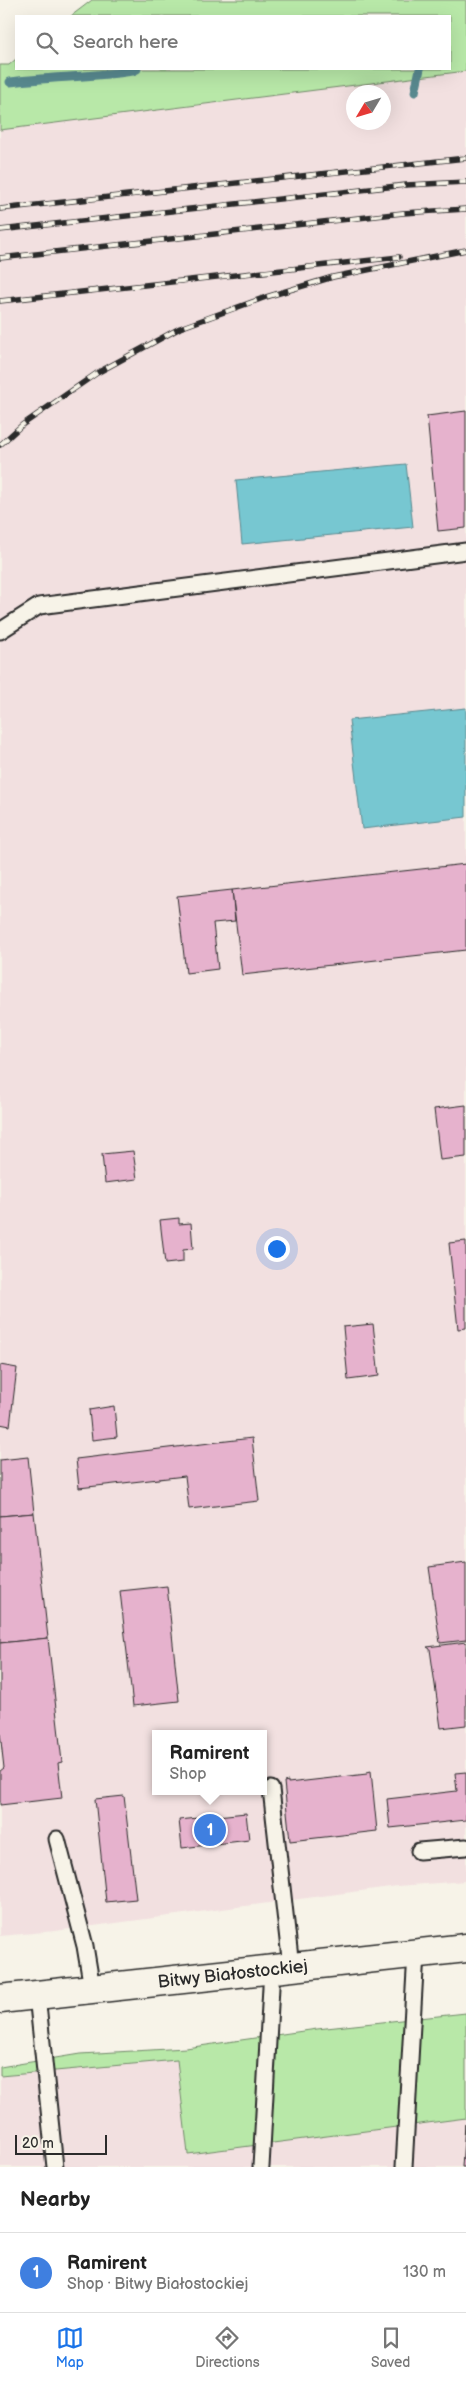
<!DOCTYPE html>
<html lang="en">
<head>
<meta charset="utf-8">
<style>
	body { margin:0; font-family:"Balsamiq Sans",sans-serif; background:#f2f2f2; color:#222 }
	.compass { position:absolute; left:346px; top:85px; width:45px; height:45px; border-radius:50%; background:#fff; box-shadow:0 5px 20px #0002; rotate:232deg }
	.scale { position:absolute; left:15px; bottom:12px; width:92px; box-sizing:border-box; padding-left:5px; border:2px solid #2b2b2b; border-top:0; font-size:14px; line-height:18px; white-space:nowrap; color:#2b2b2b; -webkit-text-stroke:4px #f7f3e8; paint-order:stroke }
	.you { position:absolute; left:276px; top:1248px; width:18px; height:18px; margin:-12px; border:4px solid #fff; border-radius:50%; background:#1a73e8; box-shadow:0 0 0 8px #1a73e833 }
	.badge { display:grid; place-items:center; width:32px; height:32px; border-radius:50%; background:#1a73e8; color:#fff; font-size:16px; font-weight:700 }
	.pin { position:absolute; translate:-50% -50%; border:2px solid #fff; box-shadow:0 1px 5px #0006 }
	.popup { position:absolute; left:152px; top:1730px; width:115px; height:65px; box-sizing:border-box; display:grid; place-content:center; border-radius:0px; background:#fff; filter:drop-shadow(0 1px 4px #0005); font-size:16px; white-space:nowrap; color:#767676 }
	.popup b { font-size:19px; color:#222 }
	.popup::after { content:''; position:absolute; left:50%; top:100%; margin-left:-10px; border:10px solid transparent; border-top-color:#fff }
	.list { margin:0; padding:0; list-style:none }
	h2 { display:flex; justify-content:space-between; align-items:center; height:65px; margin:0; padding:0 20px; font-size:21px }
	h2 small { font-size:16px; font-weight:400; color:#767676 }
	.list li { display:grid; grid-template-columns:32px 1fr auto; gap:15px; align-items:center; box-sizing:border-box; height:80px; padding:0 20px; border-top:1px solid #e0e0e0 }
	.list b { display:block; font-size:19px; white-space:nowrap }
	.list p { margin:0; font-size:16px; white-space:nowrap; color:#767676 }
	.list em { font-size:16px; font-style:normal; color:#767676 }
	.icon { flex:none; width:28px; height:28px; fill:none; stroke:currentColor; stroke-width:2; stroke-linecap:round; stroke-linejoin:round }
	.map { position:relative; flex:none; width:466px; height:2167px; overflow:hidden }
	.search { position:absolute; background:#fff; box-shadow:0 5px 20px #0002; left:15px; right:15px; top:15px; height:55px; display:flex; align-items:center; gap:12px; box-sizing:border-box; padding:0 18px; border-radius:0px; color:#767676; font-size:19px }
	.sheet { height:145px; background:#fff }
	nav { display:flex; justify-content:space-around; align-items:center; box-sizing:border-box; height:70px; border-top:1px solid #e0e0e0; background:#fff; font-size:14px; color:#767676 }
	nav a { display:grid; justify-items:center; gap:2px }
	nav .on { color:#1a73e8 }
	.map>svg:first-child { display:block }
</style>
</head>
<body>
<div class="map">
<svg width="466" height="2167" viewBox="0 0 466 2167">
	<rect width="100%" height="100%" fill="#f7f3e8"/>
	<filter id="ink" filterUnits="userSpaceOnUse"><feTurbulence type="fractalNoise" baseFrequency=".02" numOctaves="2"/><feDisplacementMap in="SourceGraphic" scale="10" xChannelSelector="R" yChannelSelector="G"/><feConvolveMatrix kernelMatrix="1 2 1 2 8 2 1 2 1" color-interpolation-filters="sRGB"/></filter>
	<g filter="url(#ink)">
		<g fill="#f2e0e0" fill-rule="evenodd">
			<path d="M 466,21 L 466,1881 L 398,1886 L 55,1931 L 0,1936 L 0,68 L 450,69 ZM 354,92 L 384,92 L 384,122 L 354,122 ZM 156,1734 L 264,1734 L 264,1791 L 156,1791 Z"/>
			<path d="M 177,2060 L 188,2153 L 466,2118 L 466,2167 L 0,2167 L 0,2076 Z"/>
		</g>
		<g fill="#b8e8a8" stroke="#728a6a">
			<path d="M 92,0 L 466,0 L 466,71 L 0,130 L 0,65 L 9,65 L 16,59 L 16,69 L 450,69 L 450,16 L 71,16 Z"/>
			<path d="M 466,2013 L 466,2118 L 188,2154 L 177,2060 L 0,2076 L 0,2067 L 80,2054 L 186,2048 L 317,2029 Z"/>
		</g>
		<g fill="#77c7d1" stroke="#59898f">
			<path d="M 406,464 L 413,527 L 242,544 L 236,480 Z"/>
			<path d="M 466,708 L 466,817 L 362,829 L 349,720 Z"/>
		</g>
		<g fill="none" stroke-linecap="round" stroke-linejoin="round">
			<g stroke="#59898f" stroke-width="9">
				<path d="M 10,82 C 51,77 92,77 133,71 L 137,69"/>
				<path d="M 415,92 L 420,69"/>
			</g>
		</g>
		<g fill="#e6b2cd" stroke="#2b2b2b">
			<path d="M 466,411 L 466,528 L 438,531 L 427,416 Z"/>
			<path d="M 466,864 L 466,950 L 242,975 L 232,890 Z"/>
			<path d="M 232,890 L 235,921 L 213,923 L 218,969 L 186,973 L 177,896 Z"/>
			<path d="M 466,1105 L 466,1157 L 440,1160 L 434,1109 Z"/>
			<path d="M 133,1151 L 137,1179 L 105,1183 L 102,1154 Z"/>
			<path d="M 179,1218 L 179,1224 L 191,1223 L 193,1249 L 183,1250 L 183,1262 L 165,1264 L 160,1220 Z"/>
			<path d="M 466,1241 L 466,1328 L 458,1329 L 449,1243 Z"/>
			<path d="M 373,1324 L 379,1376 L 348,1380 L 343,1327 Z"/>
			<path d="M 0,1365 L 17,1368 L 10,1426 L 0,1424 Z"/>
			<path d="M 114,1406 L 117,1437 L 92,1440 L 89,1410 Z"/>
			<path d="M 252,1438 L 259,1501 L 189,1509 L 185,1476 L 79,1488 L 76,1459 Z"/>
			<path d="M 28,1457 L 34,1513 L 0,1516 L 0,1460 Z"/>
			<path d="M 34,1513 L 48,1638 L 0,1643 L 0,1516 Z"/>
			<path d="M 466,1562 L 466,1640 L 440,1643 L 429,1567 Z"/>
			<path d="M 167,1586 L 179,1701 L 133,1706 L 120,1591 Z"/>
			<path d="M 48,1638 L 62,1762 L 58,1763 L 62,1798 L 0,1805 L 0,1771 L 4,1768 L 0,1732 L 0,1643 Z"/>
			<path d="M 466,1642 L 466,1725 L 441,1728 L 430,1649 L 427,1647 Z"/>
			<path d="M 371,1771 L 377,1831 L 290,1841 L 284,1782 L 288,1781 L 288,1783 L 367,1774 L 367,1772 Z"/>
			<path d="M 466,1772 L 466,1820 L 390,1828 L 387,1799 L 457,1791 L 455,1773 Z"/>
			<path d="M 124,1796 L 136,1899 L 106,1902 L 95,1799 Z"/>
			<path d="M 246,1813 L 249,1840 L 182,1848 L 179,1820 Z"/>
			<path d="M 465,2124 L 466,2167 L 462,2167 Z"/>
		</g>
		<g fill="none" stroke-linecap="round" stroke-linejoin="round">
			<g stroke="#2b2b2b" stroke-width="19">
				<g id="lane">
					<path d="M 0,631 L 39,606 L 466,551"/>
					<path d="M 271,1789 L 291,1967"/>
					<path d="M 57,1839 L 85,1946 L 92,1988"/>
					<path d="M 419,1851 L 466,1847"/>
					<path d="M 37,1995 L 55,2167"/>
					<path d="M 261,2167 L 272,1969"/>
					<path d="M 404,2167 L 416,1953"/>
				</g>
			</g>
			<g stroke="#2b2b2b" stroke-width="31">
				<g id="secondary">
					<path id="s1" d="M 0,1999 L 466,1948"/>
				</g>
			</g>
			<use href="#lane" stroke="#f7f3e8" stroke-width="15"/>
			<use href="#secondary" stroke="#f7f3e8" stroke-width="28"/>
			<g stroke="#2b2b2b" stroke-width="5.5">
				<g id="rail">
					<path d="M 0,209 L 466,158"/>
					<path d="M 0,230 L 406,185 L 466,182"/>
					<path d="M 0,258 L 403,213 L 466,209"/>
					<path d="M 0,301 L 399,257"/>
					<path d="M 0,445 L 22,425 L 97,373 L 180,328 L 266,297 L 333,277 L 466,250"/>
				</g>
			</g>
			<use href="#rail" stroke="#f7f3e8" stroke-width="4" stroke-dasharray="11" stroke-linecap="butt"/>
		</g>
	</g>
	<g text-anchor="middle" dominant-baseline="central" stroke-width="5" stroke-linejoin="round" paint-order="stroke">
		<g font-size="18" fill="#2b2b2b" stroke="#f7f3e8">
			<text stroke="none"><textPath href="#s1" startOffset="234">Bitwy Białostockiej</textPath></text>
		</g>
	</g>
</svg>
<svg class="compass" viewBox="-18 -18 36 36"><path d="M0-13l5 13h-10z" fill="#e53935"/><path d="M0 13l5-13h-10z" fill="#767676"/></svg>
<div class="scale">20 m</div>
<div class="you"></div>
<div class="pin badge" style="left:210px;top:1830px;background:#3f7fe0">1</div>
<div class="popup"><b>Ramirent</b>Shop</div>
<div class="search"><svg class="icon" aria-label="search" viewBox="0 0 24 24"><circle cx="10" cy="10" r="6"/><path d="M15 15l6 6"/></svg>Search here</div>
</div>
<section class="sheet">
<h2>Nearby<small></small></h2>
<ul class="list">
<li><span class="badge" style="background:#3f7fe0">1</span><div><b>Ramirent</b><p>Shop · Bitwy Białostockiej</p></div><em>130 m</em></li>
</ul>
</section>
<nav>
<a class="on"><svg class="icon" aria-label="map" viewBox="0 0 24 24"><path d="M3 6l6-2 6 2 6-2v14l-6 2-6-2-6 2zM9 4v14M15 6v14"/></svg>Map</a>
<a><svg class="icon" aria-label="directions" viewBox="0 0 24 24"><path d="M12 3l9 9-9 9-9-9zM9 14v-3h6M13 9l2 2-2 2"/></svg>Directions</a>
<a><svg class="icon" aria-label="saved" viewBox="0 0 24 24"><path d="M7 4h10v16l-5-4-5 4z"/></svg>Saved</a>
</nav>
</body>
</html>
